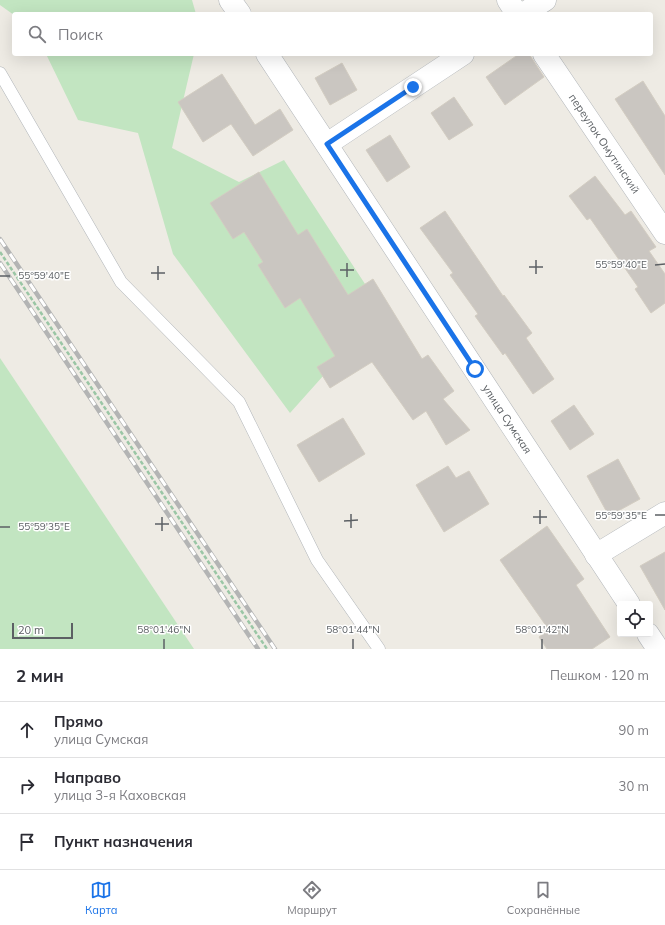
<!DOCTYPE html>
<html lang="ru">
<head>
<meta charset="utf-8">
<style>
	body { margin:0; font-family:Mulish,sans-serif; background:#f2f2f3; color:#2b2b33 }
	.controls { position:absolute; right:12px; bottom:12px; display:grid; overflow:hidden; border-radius:4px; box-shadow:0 4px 16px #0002 }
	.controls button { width:36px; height:36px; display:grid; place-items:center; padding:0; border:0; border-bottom:1px solid #e1e1e2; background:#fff; color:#2b2b33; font:20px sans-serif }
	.scale { position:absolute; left:12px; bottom:10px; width:61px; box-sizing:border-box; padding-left:4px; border:2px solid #5c6064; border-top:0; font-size:11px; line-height:14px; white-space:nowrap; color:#5c6064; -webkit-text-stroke:3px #fff; paint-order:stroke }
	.stop { position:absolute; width:12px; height:12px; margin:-9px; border:3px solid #1a73e8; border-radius:50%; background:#fff }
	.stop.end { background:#1a73e8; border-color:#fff; box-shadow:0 1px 4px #0008 }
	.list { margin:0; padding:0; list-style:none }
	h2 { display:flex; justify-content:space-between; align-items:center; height:52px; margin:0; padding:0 16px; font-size:17px }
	h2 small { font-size:13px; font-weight:400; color:#7c7c81 }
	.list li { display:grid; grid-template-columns:26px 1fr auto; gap:12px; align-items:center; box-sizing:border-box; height:56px; padding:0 16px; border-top:1px solid #e1e1e2 }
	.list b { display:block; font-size:15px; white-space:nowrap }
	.list p { margin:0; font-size:13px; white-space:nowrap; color:#7c7c81 }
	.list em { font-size:13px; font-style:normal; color:#7c7c81 }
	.icon { flex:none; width:22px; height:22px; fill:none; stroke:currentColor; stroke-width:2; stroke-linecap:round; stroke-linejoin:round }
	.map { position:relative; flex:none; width:665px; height:649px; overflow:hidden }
	.search { position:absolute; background:#fff; box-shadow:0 4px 16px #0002; left:12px; right:12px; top:12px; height:44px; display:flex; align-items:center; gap:10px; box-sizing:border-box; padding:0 14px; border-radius:4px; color:#7c7c81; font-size:15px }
	.sheet { height:220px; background:#fff }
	nav { display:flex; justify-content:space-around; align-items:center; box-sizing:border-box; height:56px; border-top:1px solid #e1e1e2; background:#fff; font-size:11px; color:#7c7c81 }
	nav a { display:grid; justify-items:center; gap:2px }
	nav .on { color:#1a73e8 }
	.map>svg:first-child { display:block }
</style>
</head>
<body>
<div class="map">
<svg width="665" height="649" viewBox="0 0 665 649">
	<rect width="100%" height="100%" fill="#eeebe4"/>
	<g fill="#c2e5c1">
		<path d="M 0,0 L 192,0 L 196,14 L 14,15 L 0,5 Z"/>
		<path d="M 46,54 L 194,54 L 172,148 L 239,182 L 284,160 L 382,310 L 290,413 L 173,254 L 138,133 L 78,120 Z"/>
		<path d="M 0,358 L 194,649 L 0,649 Z"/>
	</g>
	<g fill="#cac6c1" stroke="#d3cdc2">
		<path d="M 519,54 L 529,54 L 544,77 L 505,105 L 486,77 Z"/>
		<path d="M 342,63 L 357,90 L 330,105 L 315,78 Z"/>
		<path d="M 222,74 L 255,125 L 280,109 L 293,130 L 253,156 L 231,124 L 203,142 L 178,102 Z"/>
		<path d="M 643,81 L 665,116 L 665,175 L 615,99 Z"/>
		<path d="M 454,97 L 473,125 L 449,140 L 431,113 Z"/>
		<path d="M 390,135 L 410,167 L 387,182 L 366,150 Z"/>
		<path d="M 259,172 L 298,235 L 307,229 L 348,295 L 373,279 L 422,359 L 428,355 L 454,391 L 443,399 L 470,430 L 446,445 L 426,411 L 413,420 L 372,362 L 330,388 L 317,367 L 335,356 L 300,298 L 285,308 L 258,265 L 263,262 L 244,232 L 233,239 L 210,203 Z"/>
		<path d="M 595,176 L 625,215 L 631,211 L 656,247 L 649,251 L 665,274 L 665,303 L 651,313 L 635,289 L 638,287 L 590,218 L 587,220 L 569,196 Z"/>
		<path d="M 445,211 L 503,296 L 504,295 L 532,333 L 526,338 L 554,379 L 533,394 L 505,353 L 503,355 L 475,316 L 478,314 L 450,275 L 453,273 L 420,228 Z"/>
		<path d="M 574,405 L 594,434 L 570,450 L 551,421 Z"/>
		<path d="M 343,418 L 365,454 L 319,482 L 297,445 Z"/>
		<path d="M 618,459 L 640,499 L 609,516 L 587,476 Z"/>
		<path d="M 448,466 L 456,478 L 469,471 L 489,504 L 444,532 L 416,485 Z"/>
		<path d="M 547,526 L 584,579 L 576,585 L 610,637 L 592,649 L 547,649 L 539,637 L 549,630 L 500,560 Z"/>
		<path d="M 665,552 L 665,610 L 640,566 Z"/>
	</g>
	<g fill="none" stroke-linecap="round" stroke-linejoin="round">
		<g stroke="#b1b5b9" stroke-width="13">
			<path id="lane" d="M 0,73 L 121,282 L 239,402 L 317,560 L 379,649"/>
		</g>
		<g stroke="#b1b5b9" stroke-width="23">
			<g id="street">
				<path d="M 230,0 L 240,14"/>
				<path d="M 508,0 L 517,14"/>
				<path d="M 523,14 L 545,0"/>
				<path id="s1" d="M 267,54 L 629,604"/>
				<path id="s2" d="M 544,54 L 665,233"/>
				<path d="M 327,144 L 463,54"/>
				<path d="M 596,555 L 665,513"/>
				<path d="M 648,634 L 658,649"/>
			</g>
		</g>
		<path stroke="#9ac6a5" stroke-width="2.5" stroke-dasharray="4 2" stroke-linecap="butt" d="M 0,252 L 267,649"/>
		<use href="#lane" stroke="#fff" stroke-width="12"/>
		<use href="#street" stroke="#fff" stroke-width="22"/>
		<g stroke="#b3b4b4" stroke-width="4.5">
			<g id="rail">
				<path d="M 0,239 L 275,649"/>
				<path d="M 0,263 L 258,649"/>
			</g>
		</g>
		<use href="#rail" stroke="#fff" stroke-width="3" stroke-dasharray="9" stroke-linecap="butt"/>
	</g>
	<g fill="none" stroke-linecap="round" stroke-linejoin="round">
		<path stroke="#1a73e8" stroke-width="5" d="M 413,87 L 327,144 L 475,369"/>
	</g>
	<path fill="none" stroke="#5c6064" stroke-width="1.5" d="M 536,260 L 536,274M 347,263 L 347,277M 655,265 L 665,264M 158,266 L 158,280M 529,267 L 543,267M 340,270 L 354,270M 151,273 L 165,273M 0,276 L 10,276M 540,510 L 540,524M 351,514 L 351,528M 655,515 L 665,515M 162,517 L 162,531M 533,517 L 547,517M 344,521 L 358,520M 155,524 L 169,524M 0,527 L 10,527M 164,639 L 164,649M 353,639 L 353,649M 542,639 L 542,649"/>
	<g text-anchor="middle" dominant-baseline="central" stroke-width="3" stroke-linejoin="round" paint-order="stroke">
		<g font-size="11" fill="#5c6064" stroke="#fff">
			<text stroke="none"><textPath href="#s2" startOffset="108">переулок Омутинский</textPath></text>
			<text stroke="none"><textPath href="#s1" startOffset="437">улица Сумская</textPath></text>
		</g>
	</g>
	<g font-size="10" text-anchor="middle" fill="#5c6064" stroke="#fff" stroke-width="3" stroke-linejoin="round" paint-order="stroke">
		<text x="621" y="268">55°59'40"E</text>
		<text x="44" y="279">55°59'40"E</text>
		<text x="621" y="519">55°59'35"E</text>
		<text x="44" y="530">55°59'35"E</text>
		<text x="164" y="633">58°01'46"N</text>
		<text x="353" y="633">58°01'44"N</text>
		<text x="542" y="633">58°01'42"N</text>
	</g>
</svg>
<div class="controls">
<button><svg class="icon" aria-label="locate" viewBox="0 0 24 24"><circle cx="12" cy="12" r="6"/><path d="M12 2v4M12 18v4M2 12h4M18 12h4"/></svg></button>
</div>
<div class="scale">20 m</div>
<div class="stop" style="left:475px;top:369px"></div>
<div class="stop end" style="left:413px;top:87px"></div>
<div class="search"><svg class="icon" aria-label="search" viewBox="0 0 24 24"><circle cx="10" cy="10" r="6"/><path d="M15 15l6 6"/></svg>Поиск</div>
</div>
<section class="sheet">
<h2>2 мин<small>Пешком · 120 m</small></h2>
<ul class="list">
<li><svg class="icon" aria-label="ahead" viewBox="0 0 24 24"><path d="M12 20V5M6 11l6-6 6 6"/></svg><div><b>Прямо</b><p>улица Сумская</p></div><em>90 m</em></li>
<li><svg class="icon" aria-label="right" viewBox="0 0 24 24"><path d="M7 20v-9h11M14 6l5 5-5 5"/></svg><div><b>Направо</b><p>улица 3-я Каховская</p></div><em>30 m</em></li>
<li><svg class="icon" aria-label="arrive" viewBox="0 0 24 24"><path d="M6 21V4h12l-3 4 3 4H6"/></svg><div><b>Пункт назначения</b></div></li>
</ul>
</section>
<nav>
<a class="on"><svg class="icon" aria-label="map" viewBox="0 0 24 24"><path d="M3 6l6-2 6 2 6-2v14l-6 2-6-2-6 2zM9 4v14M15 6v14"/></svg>Карта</a>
<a><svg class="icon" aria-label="directions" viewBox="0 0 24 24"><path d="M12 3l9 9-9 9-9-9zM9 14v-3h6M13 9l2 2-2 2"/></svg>Маршрут</a>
<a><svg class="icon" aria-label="saved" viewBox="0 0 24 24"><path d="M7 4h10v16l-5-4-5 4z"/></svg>Сохранённые</a>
</nav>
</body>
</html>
